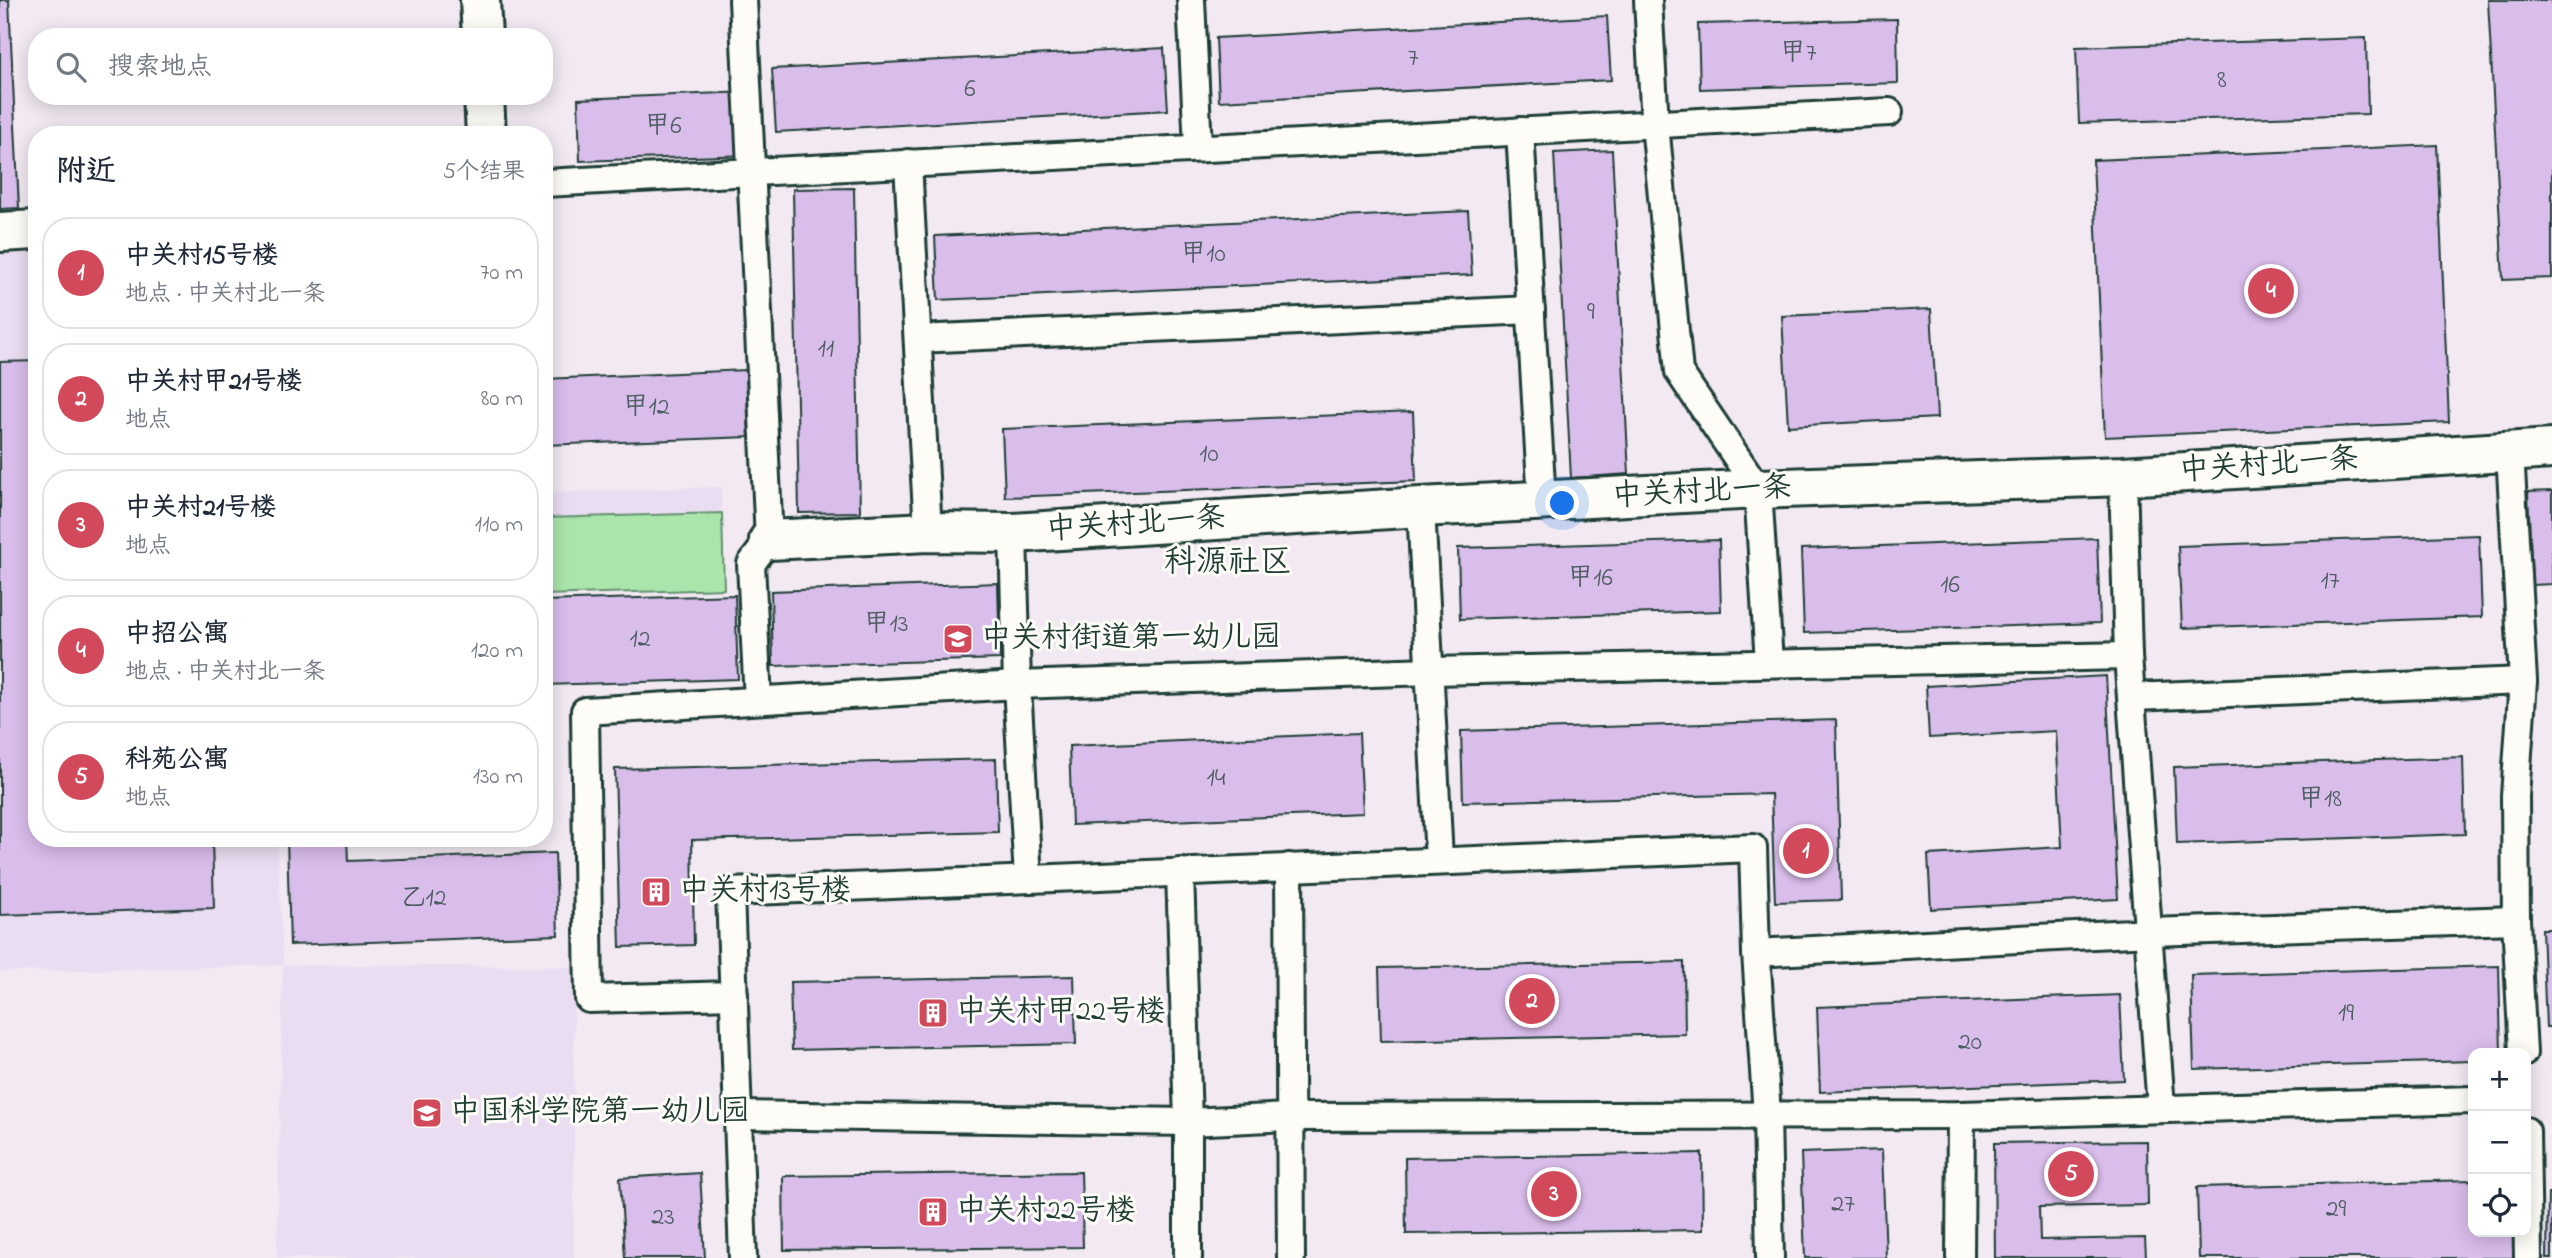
<!DOCTYPE html>
<html lang="zh">
<head>
<meta charset="utf-8">
<style>
	body { margin:0; font-family:"Indie Flower","LXGW WenKai TC",sans-serif; background:#f6f6f7; color:#1f2937 }
	.controls { position:absolute; right:21px; bottom:21px; display:grid; overflow:hidden; border-radius:14px; box-shadow:0 4px 18px #0003 }
	.controls button { width:63px; height:63px; display:grid; place-items:center; padding:0; border:0; border-bottom:2px solid #e0e1e3; background:#fff; color:#1f2937; font:35px sans-serif }
	.you { position:absolute; left:1563px; top:504px; width:24px; height:24px; margin:-18px; border:5px solid #fff; border-radius:50%; background:#1a73e8; box-shadow:0 0 0 10px #1a73e833 }
	.badge { display:grid; place-items:center; width:46px; height:46px; border-radius:50%; background:#d1495b; color:#fff; font-size:23px; font-weight:700 }
	.pin { position:absolute; translate:-50% -50%; border:4px solid #fff; box-shadow:0 2px 7px #0006 }
	.list { margin:0; padding:0; list-style:none }
	h2 { display:flex; justify-content:space-between; align-items:center; height:91px; margin:0; padding:0 28px; font-size:30px }
	h2 small { font-size:23px; font-weight:400; color:#747a83 }
	.list li { display:grid; grid-template-columns:46px 1fr auto; gap:21px; align-items:center; box-sizing:border-box; height:112px; margin:0 14px 14px; padding:0 14px; border:2px solid #e0e1e3; border-radius:28px }
	.list b { display:block; font-size:26px; white-space:nowrap }
	.list p { margin:0; font-size:23px; white-space:nowrap; color:#747a83 }
	.list em { font-size:23px; font-style:normal; color:#747a83 }
	.icon { flex:none; width:38px; height:38px; fill:none; stroke:currentColor; stroke-width:2; stroke-linecap:round; stroke-linejoin:round }
	.map { position:relative; flex:none; width:2552px; height:1258px; overflow:hidden }
	.search { position:absolute; background:#fff; box-shadow:0 4px 18px #0003; left:28px; top:28px; width:525px; height:77px; display:flex; align-items:center; gap:18px; box-sizing:border-box; padding:0 24px; border-radius:28px; color:#747a83; font-size:26px }
	.panel { position:absolute; background:#fff; box-shadow:0 4px 18px #0003; left:28px; top:126px; width:525px; height:721px; border-radius:28px }
	.map>svg:first-child { display:block }
</style>
</head>
<body>
<div class="map">
<svg width="2552" height="1258" viewBox="0 0 2552 1258">
	<rect width="100%" height="100%" fill="#f2e9f3"/>
	<filter id="ink" filterUnits="userSpaceOnUse"><feTurbulence type="fractalNoise" baseFrequency=".0143" numOctaves="2"/><feDisplacementMap in="SourceGraphic" scale="14" xChannelSelector="R" yChannelSelector="G"/><feConvolveMatrix kernelMatrix="1 2 1 2 8 2 1 2 1" color-interpolation-filters="sRGB"/></filter>
	<g filter="url(#ink)">
		<g fill="#eadcf1">
			<path d="M 37,237 L 37,838 L 277,838 L 283,965 L 574,967 L 574,1258 L 277,1258 L 283,965 L 0,972 L 0,239 Z"/>
			<path d="M 721,487 L 724,589 L 544,595 L 544,493 Z"/>
		</g>
		<path fill="#aae5ab" stroke="#649170" stroke-width="2" d="M 722,513 L 724,589 L 544,595 L 544,518 Z"/>
		<g fill="#d9bdeb" stroke="#1f3d34" stroke-width="2">
			<path d="M 0,0 L 9,0 L 19,208 L 0,209 Z"/>
			<path d="M 2488,0 L 2552,0 L 2552,278 L 2503,280 Z"/>
			<path d="M 1607,16 L 1611,80 L 1219,101 L 1216,38 Z"/>
			<path d="M 1897,19 L 1898,83 L 1700,89 L 1698,24 Z"/>
			<path d="M 2366,38 L 2368,114 L 2079,123 L 2076,47 Z"/>
			<path d="M 1164,48 L 1168,110 L 776,132 L 772,69 Z"/>
			<path d="M 747,92 L 749,155 L 580,161 L 578,99 Z"/>
			<path d="M 2437,145 L 2449,422 L 2105,437 L 2093,160 Z"/>
			<path d="M 1612,150 L 1629,474 L 1571,478 L 1554,153 Z"/>
			<path d="M 854,188 L 860,512 L 799,513 L 793,189 Z"/>
			<path d="M 1468,211 L 1472,275 L 938,300 L 935,236 Z"/>
			<path d="M 1931,309 L 1937,418 L 1788,426 L 1782,316 Z"/>
			<path d="M 37,361 L 37,838 L 212,838 L 214,908 L 0,915 L 0,362 Z"/>
			<path d="M 746,370 L 749,437 L 544,445 L 544,379 Z"/>
			<path d="M 1413,412 L 1416,481 L 1005,497 L 1002,429 Z"/>
			<path d="M 2552,491 L 2552,584 L 2532,585 L 2528,492 Z"/>
			<path d="M 2479,535 L 2482,617 L 2182,628 L 2178,546 Z"/>
			<path d="M 2097,538 L 2100,623 L 1804,633 L 1801,549 Z"/>
			<path d="M 1719,540 L 1721,611 L 1460,619 L 1458,548 Z"/>
			<path d="M 998,583 L 1000,659 L 773,666 L 771,591 Z"/>
			<path d="M 735,595 L 738,679 L 544,685 L 544,601 Z"/>
			<path d="M 2106,676 L 2118,899 L 1931,909 L 1928,855 L 2062,847 L 2056,731 L 1929,738 L 1926,686 Z"/>
			<path d="M 1836,720 L 1841,900 L 1775,902 L 1771,794 L 1463,802 L 1461,731 Z"/>
			<path d="M 1359,733 L 1363,813 L 1072,825 L 1069,746 Z"/>
			<path d="M 2463,757 L 2465,834 L 2177,844 L 2174,767 Z"/>
			<path d="M 996,759 L 998,832 L 692,840 L 694,945 L 620,947 L 615,769 Z"/>
			<path d="M 287,838 L 347,838 L 348,861 L 555,853 L 558,935 L 290,945 Z"/>
			<path d="M 2542,929 L 2552,929 L 2552,1027 L 2546,1027 Z"/>
			<path d="M 1684,962 L 1685,1034 L 1381,1041 L 1379,968 Z"/>
			<path d="M 2499,966 L 2501,1053 L 2473,1053 L 2473,1061 L 2194,1069 L 2191,975 Z"/>
			<path d="M 1074,976 L 1076,1044 L 792,1050 L 790,982 Z"/>
			<path d="M 2120,995 L 2124,1080 L 1820,1092 L 1817,1007 Z"/>
			<path d="M 2147,1141 L 2148,1205 L 2039,1207 L 2040,1240 L 2145,1238 L 2146,1258 L 1995,1258 L 1994,1143 Z"/>
			<path d="M 1882,1150 L 1886,1258 L 1805,1258 L 1801,1153 Z"/>
			<path d="M 1702,1153 L 1703,1230 L 1406,1234 L 1405,1158 Z"/>
			<path d="M 1081,1172 L 1083,1247 L 784,1250 L 783,1176 Z"/>
			<path d="M 700,1173 L 705,1258 L 625,1258 L 620,1178 Z"/>
			<path d="M 2473,1180 L 2473,1232 L 2519,1232 L 2520,1258 L 2199,1258 L 2197,1187 Z"/>
			<path d="M 2548,1193 L 2552,1193 L 2552,1258 L 2547,1258 Z"/>
		</g>
		<g fill="none" stroke-linecap="round" stroke-linejoin="round">
			<g stroke="#1f3d34" stroke-width="32">
				<g id="lane">
					<path d="M 743,0 L 769,540 L 751,564 L 758,700"/>
					<path d="M 1191,0 L 1198,148"/>
					<path d="M 1648,0 L 1655,124 L 1679,372 L 1758,489 L 1769,663"/>
					<path d="M 1520,131 L 1542,501"/>
					<path d="M 908,163 L 928,532"/>
					<path d="M 544,183 L 1889,112"/>
					<path d="M 918,339 L 1531,310"/>
					<path d="M 2510,452 L 2523,681 L 2515,796 L 2516,920 L 2523,1053"/>
					<path d="M 2123,476 L 2128,656 L 2161,1108"/>
					<path d="M 1421,507 L 1439,860"/>
					<path d="M 1013,533 L 1017,685 L 1028,879"/>
					<path d="M 2133,697 L 2523,681"/>
					<path d="M 1289,867 L 1291,1258"/>
					<path d="M 1180,872 L 1188,1122 L 1188,1258"/>
					<path d="M 1756,953 L 2150,932 L 2516,920"/>
					<path d="M 734,995 L 589,999 L 585,711 L 1017,685 L 1431,671 L 2128,656"/>
					<path d="M 738,1115 L 1188,1122 L 1289,1117 L 1961,1115 L 2473,1100"/>
					<path d="M 2526,1131 L 2528,1258"/>
					<path d="M 743,1258 L 730,892 L 1753,848 L 1756,953 L 1767,1115 L 1770,1258"/>
					<path d="M 1960,1258 L 1961,1115"/>
				</g>
			</g>
			<g stroke="#1f3d34" stroke-width="44">
				<g id="street">
					<path d="M 480,0 L 482,37"/>
					<path d="M 484,96 L 486,135"/>
					<path d="M 0,232 L 37,230"/>
					<path d="M 769,540 L 928,532 L 1013,533 L 1421,507 L 1758,489 L 2123,476 L 2552,449"/>
				</g>
			</g>
			<use href="#lane" stroke="#fdfcf7" stroke-width="26"/>
			<use href="#street" stroke="#fdfcf7" stroke-width="38"/>
		</g>
	</g>
	<defs>
		<g id="school-square" transform="scale(1.575)"><rect x="-9" y="-9" width="18" height="18" rx="4" fill="#d1495b" stroke="#fdfcf7"/><path d="M0-5L7-2L0 1L-7-2ZM-4 1L0 2.5L4 1V4Q0 6-4 4Z" fill="#fff"/></g>
		<g id="building-square" transform="scale(1.575)"><rect x="-9" y="-9" width="18" height="18" rx="4" fill="#d1495b" stroke="#fdfcf7"/><path d="M-4-6H4V6H1V3H-1V6H-4ZM-2.5-4.3h1.7v1.8h-1.7ZM.8-4.3h1.7v1.8H.8ZM-2.5-1h1.7V.8h-1.7ZM.8-1h1.7V.8H.8Z" fill="#fff"/></g>
	</defs>
	<g fill-rule="evenodd">
		<use href="#school-square" x="958" y="639"/>
		<use href="#building-square" x="656" y="892"/>
		<use href="#building-square" x="933" y="1013"/>
		<use href="#school-square" x="427" y="1113"/>
		<use href="#building-square" x="933" y="1212"/>
	</g>
	<g text-anchor="middle" dominant-baseline="central" stroke-width="6" stroke-linejoin="round" paint-order="stroke">
		<g font-size="26" fill="#4e5d62">
			<text x="1798" y="54">甲7</text>
			<text x="1413" y="59">7</text>
			<text x="2222" y="81">8</text>
			<text x="970" y="90">6</text>
			<text x="663" y="127">甲6</text>
			<text x="1203" y="255">甲10</text>
			<text x="1591" y="313">9</text>
			<text x="826" y="350">11</text>
			<text x="646" y="408">甲12</text>
			<text x="1209" y="455">10</text>
			<text x="1590" y="579">甲16</text>
			<text x="2330" y="582">17</text>
			<text x="1950" y="586">16</text>
			<text x="886" y="625">甲13</text>
			<text x="640" y="640">12</text>
			<text x="1216" y="779">14</text>
			<text x="2320" y="800">甲18</text>
			<text x="423" y="899">乙12</text>
			<text x="2346" y="1014">19</text>
			<text x="1970" y="1043">20</text>
			<text x="1843" y="1205">27</text>
			<text x="2336" y="1210">29</text>
			<text x="663" y="1218">23</text>
		</g>
		<g font-size="30" fill="#1f3d34" stroke="#fdfcf7">
			<text transform="translate(2269 466) rotate(-4)">中关村北一条</text>
			<text transform="translate(1702 493) rotate(-3)">中关村北一条</text>
			<text transform="translate(1136 525) rotate(-4)">中关村北一条</text>
		</g>
		<g font-size="30" fill="#1f3d34" stroke="#fdfcf7" text-anchor="start">
			<text x="981" y="639">中关村街道第一幼儿园</text>
			<text x="679" y="892">中关村13号楼</text>
			<text x="956" y="1013">中关村甲22号楼</text>
			<text x="450" y="1113">中国科学院第一幼儿园</text>
			<text x="956" y="1212">中关村22号楼</text>
		</g>
		<g font-size="32" fill="#1f3d34" stroke="#fdfcf7">
			<text x="1228" y="563">科源社区</text>
		</g>
	</g>
</svg>
<div class="controls">
<button>+</button>
<button>−</button>
<button><svg class="icon" aria-label="locate" viewBox="0 0 24 24"><circle cx="12" cy="12" r="6"/><path d="M12 2v4M12 18v4M2 12h4M18 12h4"/></svg></button>
</div>
<div class="you"></div>
<div class="pin badge" style="left:1806px;top:851px">1</div>
<div class="pin badge" style="left:1532px;top:1001px">2</div>
<div class="pin badge" style="left:1554px;top:1194px">3</div>
<div class="pin badge" style="left:2271px;top:291px">4</div>
<div class="pin badge" style="left:2071px;top:1174px">5</div>
<div class="search"><svg class="icon" aria-label="search" viewBox="0 0 24 24"><circle cx="10" cy="10" r="6"/><path d="M15 15l6 6"/></svg>搜索地点</div>
<section class="panel">
<h2>附近<small>5个结果</small></h2>
<ul class="list">
<li><span class="badge">1</span><div><b>中关村15号楼</b><p>地点 · 中关村北一条</p></div><em>70 m</em></li>
<li><span class="badge">2</span><div><b>中关村甲21号楼</b><p>地点</p></div><em>80 m</em></li>
<li><span class="badge">3</span><div><b>中关村21号楼</b><p>地点</p></div><em>110 m</em></li>
<li><span class="badge">4</span><div><b>中招公寓</b><p>地点 · 中关村北一条</p></div><em>120 m</em></li>
<li><span class="badge">5</span><div><b>科苑公寓</b><p>地点</p></div><em>130 m</em></li>
</ul>
</section>
</div>
</body>
</html>
